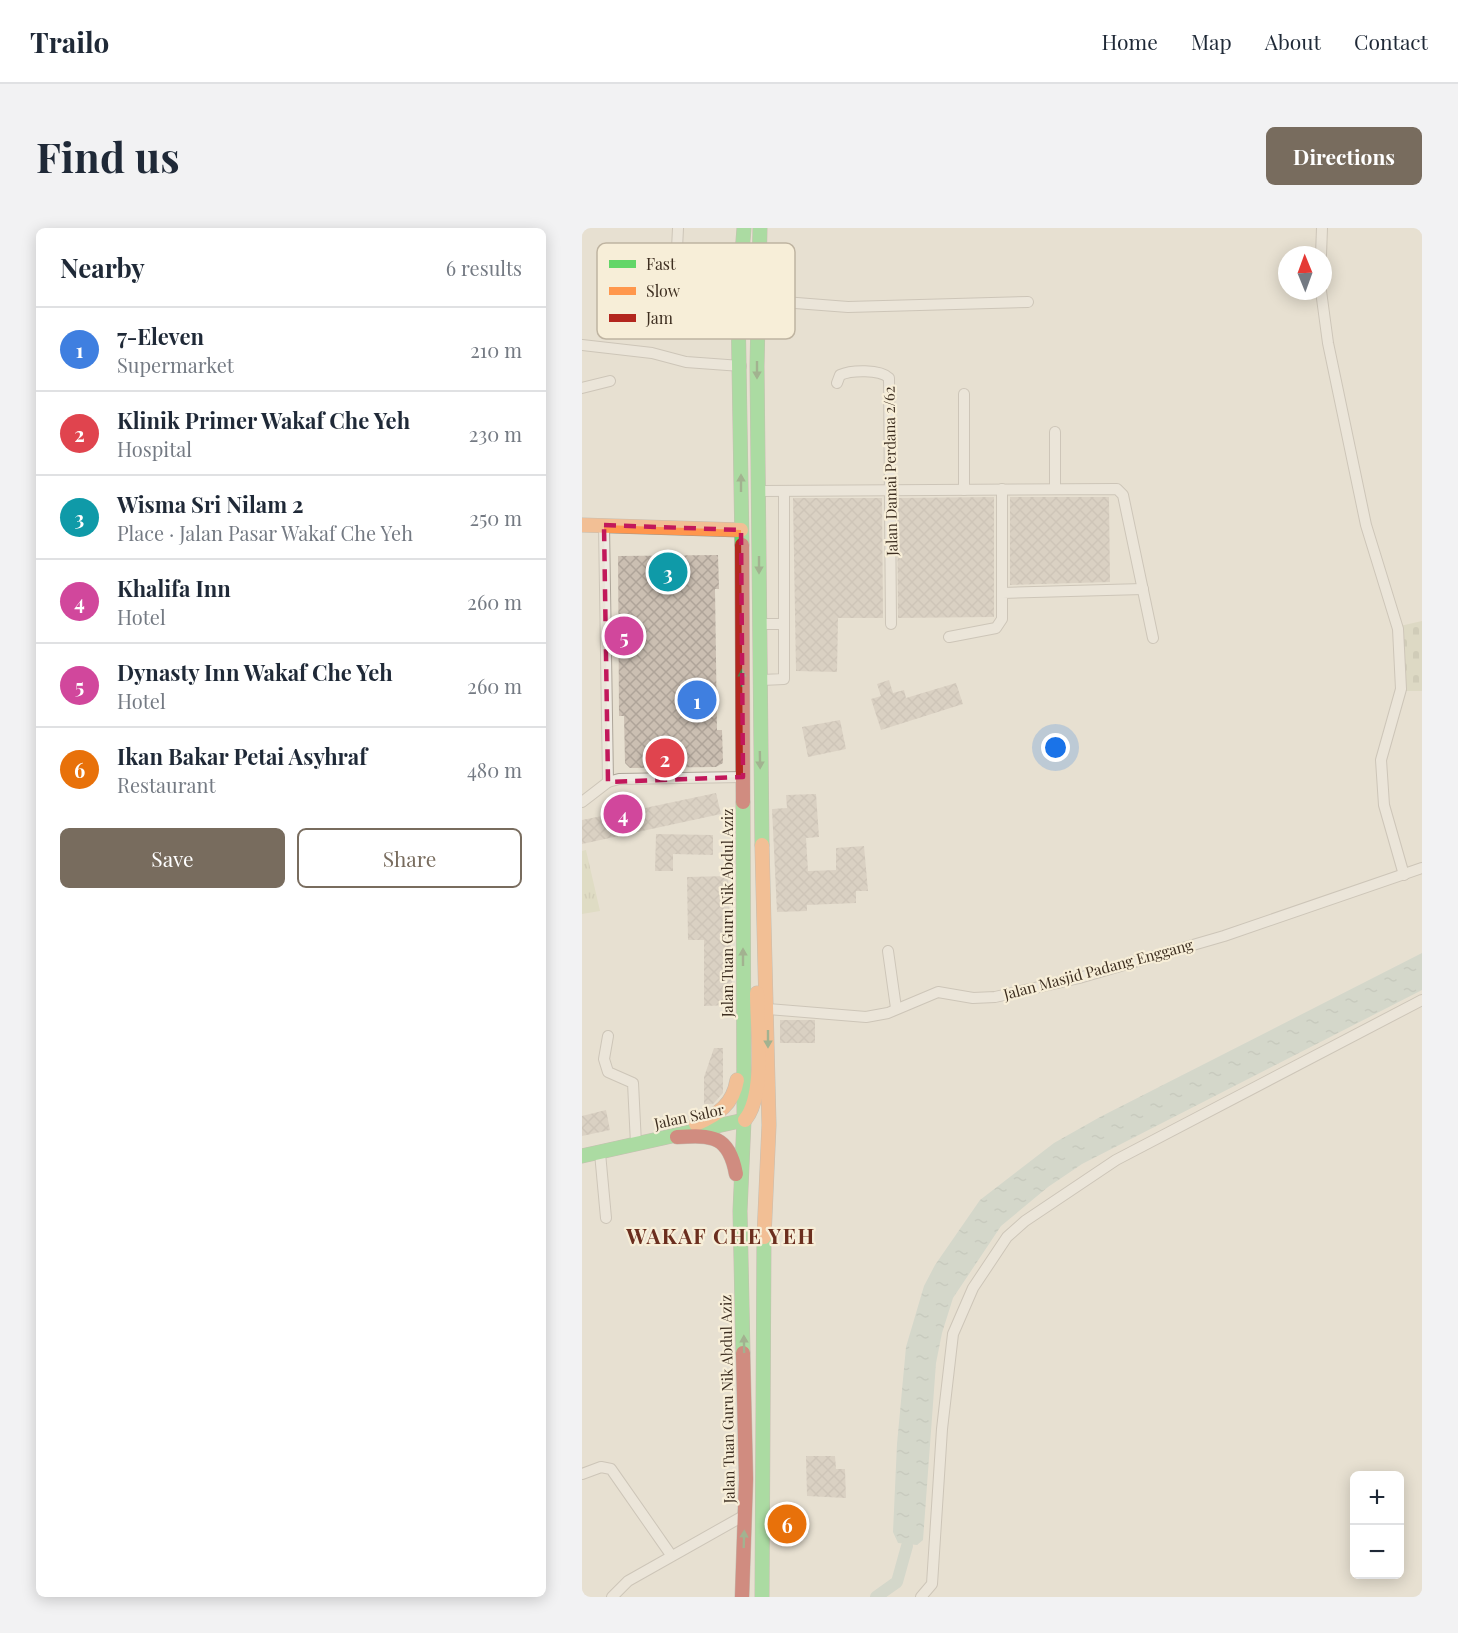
<!DOCTYPE html>
<html lang="en">
<head>
<meta charset="utf-8">
<style>
	body { margin:0; font-family:"Playfair Display",serif; background:#f2f2f3; color:#1f2937 }
	.controls { position:absolute; right:18px; bottom:18px; display:grid; overflow:hidden; border-radius:9px; box-shadow:0 3px 15px #0003 }
	.controls button { width:54px; height:54px; display:grid; place-items:center; padding:0; border:0; border-bottom:2px solid #e0e1e3; background:#fff; color:#1f2937; font:30px sans-serif }
	.compass { position:absolute; left:696px; top:18px; width:54px; height:54px; border-radius:50%; background:#fff; box-shadow:0 3px 15px #0003; rotate:359deg }
	.you { position:absolute; left:474px; top:520px; width:21px; height:21px; margin:-15px; border:4px solid #fff; border-radius:50%; background:#1a73e8; box-shadow:0 0 0 9px #1a73e833 }
	.badge { display:grid; place-items:center; width:39px; height:39px; border-radius:50%; background:#786c5e; color:#fff; font-size:20px; font-weight:700 }
	.pin { position:absolute; translate:-50% -50%; border:3px solid #fff; box-shadow:0 2px 6px #0006 }
	.list { margin:0; padding:0; list-style:none }
	h2 { display:flex; justify-content:space-between; align-items:center; height:78px; margin:0; padding:0 24px; font-size:26px }
	h2 small { font-size:20px; font-weight:400; color:#747a83 }
	.list li { display:grid; grid-template-columns:39px 1fr auto; gap:18px; align-items:center; box-sizing:border-box; height:84px; padding:0 24px; border-top:2px solid #e0e1e3 }
	.list b { display:block; font-size:22px; white-space:nowrap }
	.list p { margin:0; font-size:20px; white-space:nowrap; color:#747a83 }
	.list em { font-size:20px; font-style:normal; color:#747a83 }
	.actions { display:flex; gap:12px; padding:18px 24px }
	.actions a { flex:1; padding:14px 0; border:2px solid #786c5e; border-radius:9px; text-align:center; font-size:21px; color:#786c5e }
	.actions .main { background:#786c5e; color:#fff }
	.map { position:relative; flex:none; width:840px; height:1369px; overflow:hidden; border-radius:9px }
	header { display:flex; align-items:center; gap:36px; box-sizing:border-box; height:84px; padding:0 30px; background:#fff; border-bottom:2px solid #e0e1e3 }
	header strong { font-size:28px }
	nav { display:flex; gap:33px; margin-inline-start:auto; font-size:21px }
	.intro { display:flex; align-items:center; justify-content:space-between; box-sizing:border-box; height:144px; padding:0 36px }
	h1 { margin:0; font-size:42px }
	.button { padding:15px 27px; border-radius:9px; background:#786c5e; color:#fff; font-size:21px; font-weight:700 }
	main { display:flex; gap:36px; padding:0 36px }
	aside { flex:1; background:#fff; border-radius:9px; box-shadow:0 3px 15px #0003 }
	.map>svg:first-child { display:block }
</style>
</head>
<body>
<header>
<strong>Trailo</strong>
<nav><a>Home</a><a>Map</a><a>About</a><a>Contact</a></nav>
</header>
<div class="intro"><h1>Find us</h1><a class="button">Directions</a></div>
<main>
<aside>
<h2>Nearby<small>6 results</small></h2>
<ul class="list">
<li><span class="badge" style="background:#3f7fe0">1</span><div><b>7-Eleven</b><p>Supermarket</p></div><em>210 m</em></li>
<li><span class="badge" style="background:#e0444e">2</span><div><b>Klinik Primer Wakaf Che Yeh</b><p>Hospital</p></div><em>230 m</em></li>
<li><span class="badge" style="background:#0f9aa8">3</span><div><b>Wisma Sri Nilam 2</b><p>Place · Jalan Pasar Wakaf Che Yeh</p></div><em>250 m</em></li>
<li><span class="badge" style="background:#d1479c">4</span><div><b>Khalifa Inn</b><p>Hotel</p></div><em>260 m</em></li>
<li><span class="badge" style="background:#d1479c">5</span><div><b>Dynasty Inn Wakaf Che Yeh</b><p>Hotel</p></div><em>260 m</em></li>
<li><span class="badge" style="background:#e8710a">6</span><div><b>Ikan Bakar Petai Asyhraf</b><p>Restaurant</p></div><em>480 m</em></li>
</ul>
<div class="actions"><a class="main">Save</a><a>Share</a></div>
</aside>
<div class="map">
<svg width="840" height="1369" viewBox="0 0 840 1369">
	<defs>
		<pattern id="grass-tufts" width="24" height="20" patternUnits="userSpaceOnUse" patternTransform="scale(1.5)"><rect width="24" height="20" fill="#d6d7b3"/><path d="M3 7l-1-3M5 7V3M7 7l1-3M15 17l-1-3M17 17v-4M19 17l1-3" fill="none" stroke="#b9b99a"/></pattern>
		<pattern id="cemetery-stones" width="16" height="16" patternUnits="userSpaceOnUse" patternTransform="scale(1.5)"><rect width="16" height="16" fill="#d1d1b3"/><path d="M2 7V4a2 2 0 0 1 4 0v3zM10 15v-3a2 2 0 0 1 4 0v3z" fill="#b4b49a"/></pattern>
		<pattern id="water-ripples" width="26" height="14" patternUnits="userSpaceOnUse" patternTransform="scale(1.5)"><rect width="26" height="14" fill="#bcccc2"/><path d="M2 4q2-2 4 0t4 0M15 11q2-2 4 0t4 0" fill="none" stroke="#a2b0a6"/></pattern>
		<pattern id="building-cross-hatch" width="8" height="8" patternUnits="userSpaceOnUse" patternTransform="scale(1.5)"><rect width="8" height="8" fill="#cbbfb2"/><path d="M0 0l8 8M0 8l8-8" fill="none" stroke="#afa499"/></pattern>
	</defs>
	<rect width="100%" height="100%" fill="#e7e0d1"/>
	<path fill="url(#grass-tufts)" d="M 4,622 L 18,683 L 0,686 L 0,623 Z"/>
	<path fill="url(#cemetery-stones)" d="M 840,393 L 840,463 L 824,463 L 818,398 Z"/>
	<path fill="url(#water-ripples)" d="M 840,725 L 840,762 L 500,936 L 466,959 L 419,998 L 371,1070 L 360,1105 L 354,1135 L 341,1312 L 335,1317 L 316,1315 L 311,1304 L 315,1216 L 324,1119 L 342,1058 L 353,1037 L 398,972 L 472,915 L 518,889 Z"/>
	<g fill="none" stroke-linecap="round" stroke-linejoin="round">
		<path stroke="#bcccc2" stroke-width="12" d="M 294,1369 L 315,1354 L 325,1318"/>
	</g>
	<g fill="url(#building-cross-hatch)">
		<path d="M 412,269 L 412,389 L 316,390 L 315,270 Z"/>
		<path d="M 428,269 L 527,269 L 528,354 L 428,357 Z"/>
		<path d="M 211,270 L 300,270 L 301,390 L 256,390 L 255,444 L 214,443 Z"/>
		<path d="M 136,327 L 137,361 L 133,361 L 135,502 L 140,502 L 141,535 L 134,539 L 48,540 L 43,535 L 42,488 L 37,488 L 36,328 Z"/>
		<path d="M 307,452 L 311,465 L 322,462 L 324,470 L 374,455 L 381,476 L 299,502 L 289,471 L 299,468 L 295,456 Z"/>
		<path d="M 258,492 L 264,521 L 226,529 L 220,499 Z"/>
		<path d="M 134,565 L 139,586 L 0,616 L 0,592 L 25,587 L 22,576 L 55,569 L 58,581 Z"/>
		<path d="M 234,566 L 237,609 L 224,610 L 226,643 L 254,642 L 254,620 L 282,618 L 286,663 L 274,663 L 274,675 L 225,677 L 225,683 L 195,684 L 190,581 L 205,580 L 204,567 Z"/>
		<path d="M 74,606 L 131,607 L 131,627 L 91,626 L 91,643 L 73,643 Z"/>
		<path d="M 146,648 L 151,777 L 122,778 L 122,712 L 106,712 L 105,649 Z"/>
		<rect x="198" y="792" width="35" height="23"/>
		<path d="M 132,820 L 141,820 L 141,865 L 131,876 L 122,876 L 122,849 Z"/>
		<path d="M 24,882 L 28,902 L 0,908 L 0,888 Z"/>
		<path d="M 224,1228 L 253,1228 L 254,1241 L 263,1241 L 264,1270 L 225,1268 Z"/>
	</g>
	<g fill="none" stroke-linecap="round" stroke-linejoin="round">
		<g stroke="#ada599" stroke-width="12">
			<g id="street">
				<path d="M 96,0 L 95,21 L 101,27 L 159,31"/>
				<path d="M 739,27 L 740,0"/>
				<path d="M 739,63 L 746,115 L 784,297 L 816,401 L 819,461 L 799,532 L 802,577 L 822,647"/>
				<path d="M 175,72 L 266,79 L 446,74"/>
				<path d="M 0,117 L 70,125 L 104,134 L 159,138"/>
				<path d="M 255,155 L 258,147 C 269,142 298,141 307,150 L 309,396"/>
				<path d="M 0,160 L 28,153"/>
				<path d="M 382,166 L 382,262"/>
				<path d="M 473,204 L 473,261"/>
				<path d="M 420,261 L 420,365"/>
				<path d="M 176,263 L 535,261 L 541,267 L 571,410"/>
				<path d="M 22,297 L 26,554"/>
				<path d="M 177,396 L 202,396"/>
				<path d="M 367,409 L 414,400 L 420,391 L 420,365 L 561,361"/>
				<path d="M 177,452 L 202,451 L 202,263"/>
				<path d="M 0,574 L 26,554 L 37,551 L 161,549"/>
				<path d="M 306,723 L 314,780"/>
				<path d="M 186,781 L 284,789 L 306,785 L 356,764 L 391,770 L 413,769 L 497,750 L 642,708 L 840,640"/>
				<path d="M 26,808 L 22,831 L 26,844 L 51,855 L 54,916"/>
				<path d="M 18,925 L 24,990"/>
				<path d="M 0,1246 L 19,1239 L 29,1241 L 89,1327"/>
				<path d="M 30,1369 L 46,1353 L 163,1287"/>
				<path d="M 339,1369 L 350,1356 L 360,1201 L 371,1106 L 391,1060 L 425,1009 L 443,993 L 534,932 L 840,772"/>
			</g>
		</g>
		<g stroke="#9c958a" stroke-width="15">
			<g id="fast">
				<path d="M 178,0 L 175,138 L 180,617"/>
				<path d="M 160,317 L 156,76 L 162,0"/>
				<path d="M 161,574 L 162,892 L 158,983 L 161,1125"/>
				<path d="M 0,928 L 162,892"/>
				<path d="M 180,1369 L 182,1009"/>
			</g>
		</g>
		<g stroke="#9c958a" stroke-width="15">
			<g id="slow">
				<path d="M 0,297 L 159,302"/>
				<path d="M 180,617 L 187,897 L 182,1009"/>
				<path d="M 163,892 C 184,867 175,798 175,765"/>
				<path d="M 114,896 C 136,886 151,877 155,852"/>
			</g>
		</g>
		<g stroke="#9c958a" stroke-width="15">
			<g id="jam">
				<path d="M 160,317 L 161,574"/>
				<path d="M 95,909 C 130,907 147,907 154,946"/>
				<path d="M 160,1369 L 164,1251 L 161,1125"/>
			</g>
		</g>
		<use href="#street" stroke="#efebe3" stroke-width="10"/>
		<use href="#fast" stroke="#63d668" stroke-width="14"/>
		<use href="#slow" stroke="#ff974d" stroke-width="14"/>
		<use href="#jam" stroke="#b3261e" stroke-width="14"/>
	</g>
	<defs><path id="oneway-solid" d="M-6-.8H1V-3.2L6.5 0L1 3.2V.8H-6Z" transform="scale(1.5)"/></defs>
	<g fill="#4e7a40">
		<use href="#oneway-solid" transform="translate(175 142) rotate(90)"/>
		<use href="#oneway-solid" transform="translate(159 255) rotate(-90)"/>
		<use href="#oneway-solid" transform="translate(177 337) rotate(90)"/>
		<use href="#oneway-solid" transform="translate(160 450) rotate(-90)"/>
		<use href="#oneway-solid" transform="translate(178 532) rotate(89)"/>
		<use href="#oneway-solid" transform="translate(161 729) rotate(-90)"/>
		<use href="#oneway-solid" transform="translate(186 811) rotate(90)"/>
		<use href="#oneway-solid" transform="translate(162 1116) rotate(-91)"/>
		<use href="#oneway-solid" transform="translate(162 1311) rotate(-88)"/>
	</g>
	<path d="M0 0H840V1369H0ZM 22,297 L 159,302 L 161,549 L 26,554 Z" fill="#e7e0d1" fill-opacity=".55" fill-rule="evenodd"/>
	<path fill="none" stroke="#c2185b" stroke-width="4.5" stroke-dasharray="12 8" stroke-linejoin="round" d="M 22,297 L 159,302 L 161,549 L 26,554 Z"/>
	<g text-anchor="middle" dominant-baseline="central" stroke-width="4.5" stroke-linejoin="round" paint-order="stroke">
		<g font-size="15" fill="#3d2e20" stroke="#f7eed8">
			<text transform="translate(308 243) rotate(-91)">Jalan Damai Perdana 2/62</text>
			<text transform="translate(145 685) rotate(-90)">Jalan Tuan Guru Nik Abdul Aziz</text>
			<text transform="translate(516 741) rotate(-15)">Jalan Masjid Padang Enggang</text>
			<text transform="translate(107 888) rotate(-12)">Jalan Salor</text>
			<text transform="translate(145 1171) rotate(-91)">Jalan Tuan Guru Nik Abdul Aziz</text>
		</g>
		<g font-size="21" font-weight="bold" letter-spacing="1.5" fill="#6b2e1e" stroke="#f7eed8">
			<text x="139" y="1007">WAKAF CHE YEH</text>
		</g>
	</g>
	<rect x="15" y="15" width="198" height="96" rx="9" fill="#f7eed8" stroke="#bfb4a1" stroke-width="1.5"/>
	<rect x="27" y="32" width="27" height="8" fill="#63d668"/>
	<rect x="27" y="59" width="27" height="8" fill="#ff974d"/>
	<rect x="27" y="86" width="27" height="8" fill="#b3261e"/>
	<g font-size="16" fill="#3d2e20">
		<text x="64" y="42">Fast</text>
		<text x="64" y="69">Slow</text>
		<text x="64" y="96">Jam</text>
	</g>
</svg>
<div class="controls">
<button>+</button>
<button>−</button>
</div>
<svg class="compass" viewBox="-18 -18 36 36"><path d="M0-13l5 13h-10z" fill="#e53935"/><path d="M0 13l5-13h-10z" fill="#747a83"/></svg>
<div class="you"></div>
<div class="pin badge" style="left:115px;top:472px;background:#3f7fe0">1</div>
<div class="pin badge" style="left:83px;top:530px;background:#e0444e">2</div>
<div class="pin badge" style="left:86px;top:344px;background:#0f9aa8">3</div>
<div class="pin badge" style="left:41px;top:586px;background:#d1479c">4</div>
<div class="pin badge" style="left:42px;top:408px;background:#d1479c">5</div>
<div class="pin badge" style="left:205px;top:1296px;background:#e8710a">6</div>
</div>
</main>
</body>
</html>
